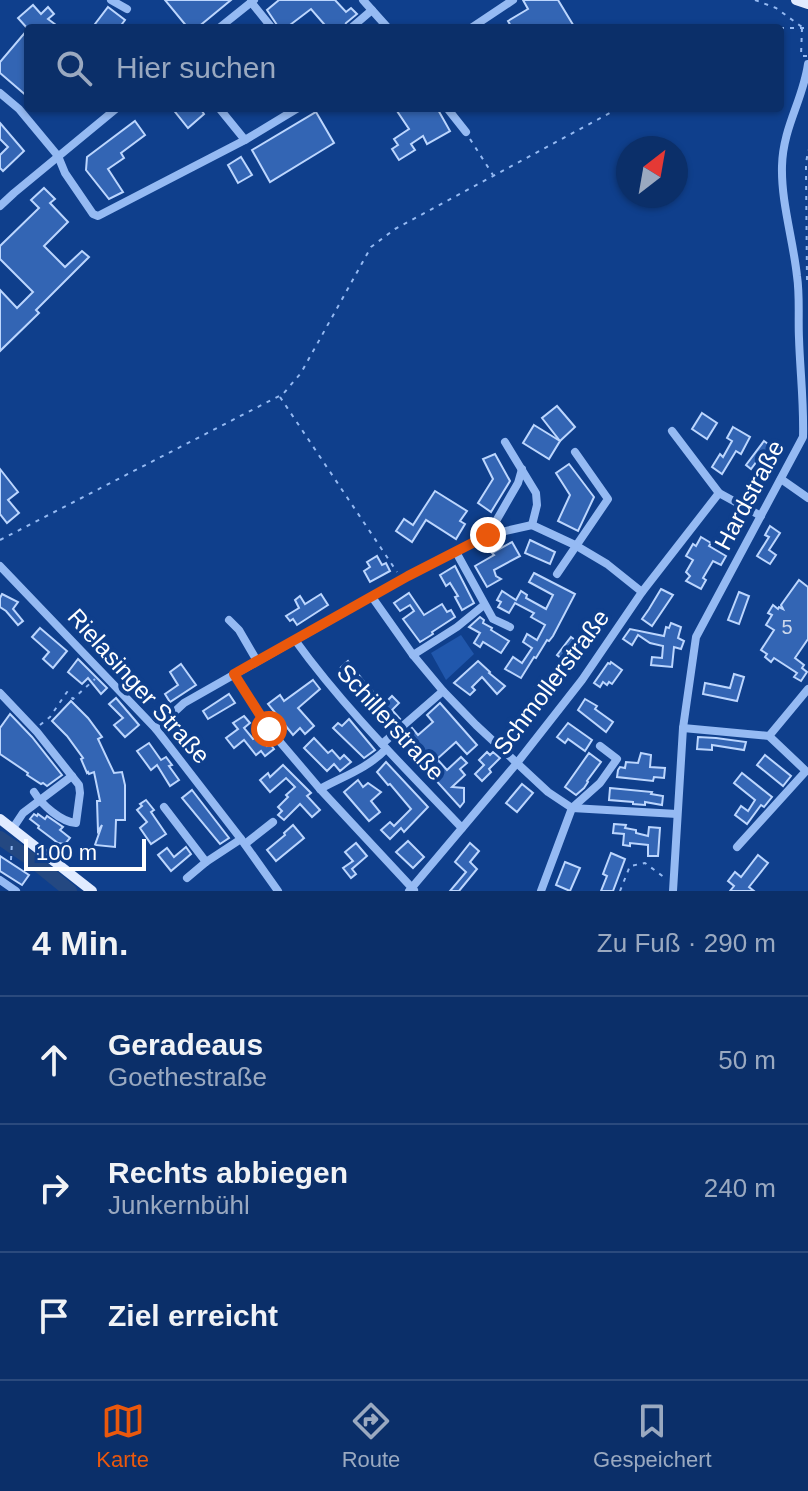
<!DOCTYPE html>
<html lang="de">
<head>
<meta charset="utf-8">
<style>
	body { margin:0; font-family:Helvetica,sans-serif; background:#14376f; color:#f1f3f6 }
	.compass { position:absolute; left:616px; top:136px; width:72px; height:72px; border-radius:50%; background:#0b2f69; box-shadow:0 2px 6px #0004; rotate:31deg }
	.scale { position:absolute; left:24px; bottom:20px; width:122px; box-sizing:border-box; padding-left:8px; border:4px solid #fff; border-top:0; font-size:22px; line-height:28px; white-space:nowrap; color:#fff; -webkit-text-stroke:6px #0f3f8c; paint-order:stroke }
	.stop { position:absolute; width:24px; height:24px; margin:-18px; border:6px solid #ea580c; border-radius:50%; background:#fff }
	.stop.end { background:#ea580c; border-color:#fff; box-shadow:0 2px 8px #0008 }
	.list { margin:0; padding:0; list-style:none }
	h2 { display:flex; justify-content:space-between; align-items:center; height:104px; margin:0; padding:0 32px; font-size:34px }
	h2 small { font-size:26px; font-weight:400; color:#9aa9c0 }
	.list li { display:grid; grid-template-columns:52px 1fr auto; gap:24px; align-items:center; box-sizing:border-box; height:128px; padding:0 32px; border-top:2px solid #2b4a7d }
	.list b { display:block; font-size:30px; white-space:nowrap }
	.list p { margin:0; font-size:26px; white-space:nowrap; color:#9aa9c0 }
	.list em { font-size:26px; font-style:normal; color:#9aa9c0 }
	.icon { flex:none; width:44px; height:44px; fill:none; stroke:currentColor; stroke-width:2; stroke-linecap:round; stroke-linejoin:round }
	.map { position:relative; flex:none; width:808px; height:891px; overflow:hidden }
	.search { position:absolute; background:#0b2f69; box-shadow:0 2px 6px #0004; left:24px; right:24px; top:24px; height:88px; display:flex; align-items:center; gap:20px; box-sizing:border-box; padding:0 28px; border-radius:8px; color:#9aa9c0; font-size:30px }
	.sheet { height:488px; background:#0b2f69 }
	nav { display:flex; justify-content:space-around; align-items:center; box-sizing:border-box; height:112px; border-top:2px solid #2b4a7d; background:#0b2f69; font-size:22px; color:#9aa9c0 }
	nav a { display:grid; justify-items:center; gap:4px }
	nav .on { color:#ea580c }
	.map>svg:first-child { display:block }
</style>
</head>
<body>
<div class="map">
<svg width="808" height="891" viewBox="0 0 808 891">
	<rect width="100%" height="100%" fill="#0f3f8c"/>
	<path fill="#2057ac" d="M 461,635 L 474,654 L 446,680 L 431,653 Z"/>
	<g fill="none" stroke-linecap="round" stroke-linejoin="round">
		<path stroke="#244881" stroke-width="14" d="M 0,838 L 32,860 L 70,891"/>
	</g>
	<g fill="#3365b4" stroke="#bcd6fe" stroke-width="2">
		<path d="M 165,0 L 231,0 L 197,28 L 188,28 Z"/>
		<path d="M 279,0 L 335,0 L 346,12 L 351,8 L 357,14 L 346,23 L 344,28 L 320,28 L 324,24 L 311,9 L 286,28 L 279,28 L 267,10 Z"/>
		<path d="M 523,0 L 558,0 L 575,28 L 512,28 L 508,21 L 528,9 Z"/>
		<path d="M 33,5 L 41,14 L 48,7 L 54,14 L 48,19 L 60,28 L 27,28 L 18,18 Z"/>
		<path d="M 108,7 L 125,20 L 119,28 L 92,28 Z"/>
		<path d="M 28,29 L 28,97 L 0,73 L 0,62 Z"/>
		<path d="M 172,108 L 200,108 L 204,114 L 188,128 Z"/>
		<path d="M 395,108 L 437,108 L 450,131 L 427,144 L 423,136 L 411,144 L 415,150 L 399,160 L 392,149 L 398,145 L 394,139 L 409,129 Z"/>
		<path d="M 316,112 L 334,143 L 270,182 L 252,150 Z"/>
		<path d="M 135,121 L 145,135 L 121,153 L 124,158 L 108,169 L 123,192 L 109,199 L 86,170 L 87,157 Z"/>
		<path d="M 0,123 L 24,151 L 3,171 L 0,168 L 0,155 L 8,147 L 0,139 Z"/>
		<path d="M 241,157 L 252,175 L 238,183 L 228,165 Z"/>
		<path d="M 44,188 L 55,199 L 50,203 L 68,222 L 44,246 L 65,267 L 82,251 L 89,257 L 36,310 L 39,313 L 0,351 L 0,290 L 17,308 L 33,292 L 0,259 L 0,246 L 39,208 L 31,200 Z"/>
		<path d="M 557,406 L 575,427 L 560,441 L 542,418 Z"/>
		<path d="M 702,413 L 717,423 L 707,439 L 692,429 Z"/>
		<path d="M 534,425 L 560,441 L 549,459 L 523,443 Z"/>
		<path d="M 733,427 L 750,437 L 741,454 L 736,451 L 722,474 L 712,467 L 720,454 L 723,457 L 732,441 L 727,438 Z"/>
		<path d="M 764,441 L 779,452 L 773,461 L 763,453 L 751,469 L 746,465 Z"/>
		<path d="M 495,454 L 510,481 L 491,512 L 478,503 L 493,479 L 483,459 Z"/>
		<path d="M 569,464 L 594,497 L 578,531 L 558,521 L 570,495 L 556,473 Z"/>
		<path d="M 0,469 L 18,492 L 8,500 L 19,513 L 7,523 L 0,514 Z"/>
		<path d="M 435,491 L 467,511 L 460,521 L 465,524 L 456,539 L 426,520 L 412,542 L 396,531 L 404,519 L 413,525 Z"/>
		<path d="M 770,526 L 780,533 L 769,550 L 776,555 L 770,564 L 757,556 L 769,537 L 765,535 Z"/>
		<path d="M 701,537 L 711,543 L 709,546 L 726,556 L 721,565 L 713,561 L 703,578 L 706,580 L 701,589 L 686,581 L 690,576 L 686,572 L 693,560 L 686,556 L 693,544 L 696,546 Z"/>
		<path d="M 530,540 L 555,552 L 550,564 L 525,553 Z"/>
		<path d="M 512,542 L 520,556 L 494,570 L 496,576 L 501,579 L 487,587 L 475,566 L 494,555 L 492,553 Z"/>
		<path d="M 377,556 L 382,565 L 386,563 L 390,571 L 370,582 L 364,571 L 370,567 L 367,562 Z"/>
		<path d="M 455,566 L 474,603 L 462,610 L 455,597 L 458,596 L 450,583 L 446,586 L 440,575 Z"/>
		<path d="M 534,573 L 575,594 L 553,636 L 549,641 L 547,640 L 536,658 L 534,657 L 521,678 L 505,669 L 513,657 L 522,663 L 532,648 L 523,642 L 527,634 L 537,640 L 545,625 L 531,617 L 534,613 L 515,603 L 509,613 L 498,607 L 501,602 L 497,600 L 502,591 L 516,600 L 521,591 L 527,595 L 526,598 L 546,609 L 553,595 L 529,582 Z"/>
		<path d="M 799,580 L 808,587 L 808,639 L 795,658 L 804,665 L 802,668 L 807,672 L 801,681 L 794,677 L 797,673 L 774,658 L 771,662 L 765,657 L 767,654 L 761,650 L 774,630 L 766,625 L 772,615 L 768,613 L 773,605 L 778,609 L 779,607 L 783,609 L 781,605 Z"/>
		<path d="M 661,589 L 673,595 L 652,626 L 642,619 L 649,609 Z"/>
		<path d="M 739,592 L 749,596 L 739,624 L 728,620 Z"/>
		<path d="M 409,593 L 424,615 L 442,604 L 447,612 L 451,610 L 455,617 L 432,632 L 433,634 L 420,642 L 403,619 L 414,611 L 410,605 L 400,611 L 394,603 Z"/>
		<path d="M 2,594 L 18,602 L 13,609 L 23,621 L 18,625 L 6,611 L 0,607 L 0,598 Z"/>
		<path d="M 321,594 L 328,605 L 297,625 L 293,619 L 290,621 L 286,616 L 299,608 L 295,600 L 300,596 L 305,604 Z"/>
		<path d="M 480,617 L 484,620 L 483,623 L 492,628 L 491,630 L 509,641 L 501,653 L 483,642 L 480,647 L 474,643 L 480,633 L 469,627 Z"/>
		<path d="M 671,623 L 681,627 L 678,638 L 684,641 L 681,649 L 674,647 L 672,667 L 651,665 L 652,657 L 662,658 L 663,646 L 650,643 L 638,635 L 632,645 L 623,639 L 630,629 L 664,636 L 666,627 L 669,628 Z"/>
		<path d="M 40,628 L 67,651 L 53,668 L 43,659 L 49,652 L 32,637 Z"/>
		<path d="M 571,637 L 587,649 L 574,668 L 557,655 Z"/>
		<path d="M 78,659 L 107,688 L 101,694 L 88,678 L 82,684 L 68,672 Z"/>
		<path d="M 348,661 L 369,688 L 385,703 L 392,696 L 399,703 L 392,710 L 400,719 L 390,727 L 377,713 L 375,714 L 366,705 L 367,703 L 338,670 Z"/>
		<path d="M 478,661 L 490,672 L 489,673 L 505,686 L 497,694 L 482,677 L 472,687 L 475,690 L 470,695 L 454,683 Z"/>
		<path d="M 611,662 L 622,670 L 612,684 L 609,682 L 607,685 L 603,682 L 600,687 L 594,683 L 608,663 L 610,664 Z"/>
		<path d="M 181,664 L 196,685 L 170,702 L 165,694 L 178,685 L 170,672 Z"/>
		<path d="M 558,671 L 566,677 L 549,701 L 541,695 L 543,692 L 535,686 L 539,680 L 547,685 Z"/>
		<path d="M 734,674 L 744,677 L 737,701 L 703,694 L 705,683 L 730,688 Z"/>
		<path d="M 313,680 L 320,689 L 298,708 L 314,726 L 305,734 L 300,728 L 293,735 L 268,704 L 280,695 L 284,701 Z"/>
		<path d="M 229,694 L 235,703 L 208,719 L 203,711 Z"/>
		<path d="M 116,698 L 139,725 L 125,737 L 114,725 L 123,718 L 109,704 Z"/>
		<path d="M 585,699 L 597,706 L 595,709 L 613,722 L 606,732 L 578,710 Z"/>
		<path d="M 71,701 L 88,718 L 102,737 L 98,739 L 114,773 L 122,772 L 125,785 L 125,820 L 116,820 L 115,847 L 95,845 L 102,825 L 98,831 L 97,801 L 100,801 L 94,772 L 89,774 L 88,772 L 87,773 L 81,759 L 83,758 L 67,736 L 52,721 Z"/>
		<path d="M 440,703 L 477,745 L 467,754 L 456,742 L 437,759 L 447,770 L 461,757 L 467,763 L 460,769 L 465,775 L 452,787 L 464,788 L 464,802 L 460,807 L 413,755 L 415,753 L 401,738 L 412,728 L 418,735 L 433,722 L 427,715 Z"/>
		<path d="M 527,706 L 538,713 L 515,742 L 504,735 L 515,725 Z"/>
		<path d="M 10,714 L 32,737 L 62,775 L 47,786 L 43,783 L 41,784 L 27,775 L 28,773 L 0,754 L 0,728 Z"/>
		<path d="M 244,716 L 250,723 L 244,728 L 253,739 L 258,736 L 267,746 L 270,744 L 274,749 L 265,756 L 261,751 L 256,755 L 244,740 L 234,748 L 226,738 L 238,729 L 233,723 Z"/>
		<path d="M 349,719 L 375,750 L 364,758 L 333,728 L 338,723 L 342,726 Z"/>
		<path d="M 568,723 L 592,740 L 585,751 L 568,739 L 565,743 L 557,737 Z"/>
		<path d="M 698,737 L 716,738 L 746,742 L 744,750 L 712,745 L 712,750 L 697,749 Z"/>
		<path d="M 314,738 L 328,753 L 332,750 L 340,759 L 344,755 L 351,762 L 340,771 L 334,764 L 327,771 L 304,748 Z"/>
		<path d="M 149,743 L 161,760 L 166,757 L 172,765 L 169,766 L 179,780 L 170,786 L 157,765 L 151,770 L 137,751 Z"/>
		<path d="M 487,752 L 490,755 L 493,752 L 500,758 L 489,769 L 491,772 L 482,781 L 475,774 L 484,765 L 479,760 Z"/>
		<path d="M 589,753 L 601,762 L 587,781 L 588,782 L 584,788 L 576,795 L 565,787 Z"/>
		<path d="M 641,753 L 651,755 L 650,767 L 665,768 L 664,778 L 654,777 L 653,781 L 617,777 L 618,770 L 620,767 L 625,768 L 626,762 L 638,763 Z"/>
		<path d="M 765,755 L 791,776 L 783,786 L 757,765 Z"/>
		<path d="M 386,762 L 428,807 L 404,832 L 401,828 L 390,839 L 381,830 L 390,822 L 394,826 L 411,809 L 390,784 L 388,785 L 377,772 Z"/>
		<path d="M 283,765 L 311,793 L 307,796 L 320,810 L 312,817 L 300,804 L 284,820 L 278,815 L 282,811 L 278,807 L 288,797 L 286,795 L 295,787 L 286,778 L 270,792 L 260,780 L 268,773 L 270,777 Z"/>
		<path d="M 742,773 L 772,797 L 764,807 L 761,805 L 747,824 L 735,815 L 741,806 L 748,811 L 755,800 L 734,783 Z"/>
		<path d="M 358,780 L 363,787 L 368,783 L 381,792 L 371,801 L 380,812 L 369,821 L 344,792 Z"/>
		<path d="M 522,784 L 533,793 L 517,812 L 506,803 Z"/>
		<path d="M 610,788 L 652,792 L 651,794 L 663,796 L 662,805 L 645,802 L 645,805 L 633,804 L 633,802 L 609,800 Z"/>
		<path d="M 192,790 L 229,838 L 220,844 L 182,798 Z"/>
		<path d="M 146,800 L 154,810 L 151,812 L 166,834 L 151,844 L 140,828 L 147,822 L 137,810 L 142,806 L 140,804 Z"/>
		<path d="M 34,814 L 37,816 L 38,814 L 45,819 L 47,816 L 63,827 L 60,830 L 70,838 L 65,844 L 58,843 L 38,828 L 39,826 L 30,819 Z"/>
		<path d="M 614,824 L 626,825 L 625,828 L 636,830 L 636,833 L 648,836 L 649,827 L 660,828 L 658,856 L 648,856 L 648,845 L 630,843 L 630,846 L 623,845 L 624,834 L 613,833 Z"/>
		<path d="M 293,825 L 304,838 L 276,861 L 267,850 L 285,835 L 284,833 Z"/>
		<path d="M 408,841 L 424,857 L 413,868 L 396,852 Z"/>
		<path d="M 356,843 L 367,856 L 352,869 L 356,874 L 351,878 L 343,868 L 353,861 L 345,852 Z"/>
		<path d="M 470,843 L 479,851 L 470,862 L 477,869 L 459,891 L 450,891 L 466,872 L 455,862 Z"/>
		<path d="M 186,847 L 191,854 L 171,871 L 158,855 L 167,848 L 174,857 Z"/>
		<path d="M 611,853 L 625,859 L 613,891 L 601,891 L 607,876 L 603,874 Z"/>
		<path d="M 758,855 L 768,863 L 749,887 L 754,891 L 730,891 L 734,886 L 728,881 L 735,872 L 741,877 Z"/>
		<path d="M 0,856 L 29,875 L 22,885 L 0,871 Z"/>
		<path d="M 565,862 L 580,868 L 570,891 L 556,885 Z"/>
	</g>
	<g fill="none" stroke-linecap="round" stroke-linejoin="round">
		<g stroke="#95baf3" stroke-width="2" stroke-dasharray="4 6" stroke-linecap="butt">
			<path d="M 755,0 L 776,8 L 802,27"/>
			<path d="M 780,28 L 808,28"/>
			<path d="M 802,28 L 801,56 L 807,56"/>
			<path d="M 470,139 L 493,175"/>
			<path d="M 807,280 L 806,164 L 808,150"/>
			<path d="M 280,397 L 397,572"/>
			<path d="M 0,540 L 283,394 L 301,373 L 371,247 L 395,229 L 619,108"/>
			<path d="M 40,725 L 50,717 L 67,692 L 73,699 L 95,679"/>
			<path d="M 11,860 L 12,841"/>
			<path d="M 620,891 L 630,866 L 645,863 L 665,878"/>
		</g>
		<g stroke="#95baf3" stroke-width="8">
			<path d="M 111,0 L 127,9"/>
			<path d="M 363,0 L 388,28"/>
			<path d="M 251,2 L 272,28"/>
			<path d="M 219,28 L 254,0"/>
			<path d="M 351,28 L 372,10"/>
			<path d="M 471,28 L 513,0"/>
			<path d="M 0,93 L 19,109 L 58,156 L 65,173 L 93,214 L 98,216 L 245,140 L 298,108"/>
			<path d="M 219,108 L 245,140"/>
			<path d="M 447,108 L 466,132"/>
			<path d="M 0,206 L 14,193 L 117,108"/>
			<path d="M 672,431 L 719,493"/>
			<path d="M 505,442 L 536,493 L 537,505 L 532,525"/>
			<path d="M 781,479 L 808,498"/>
			<path d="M 488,535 L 518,483 L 522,469"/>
			<path d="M 456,552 L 493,619 L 510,627"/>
			<path d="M 0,566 L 156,729 L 241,839 L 278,891"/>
			<path d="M 557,574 L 608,499 L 575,452"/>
			<path d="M 372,597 L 413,655 L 443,691 L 476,725 L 548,792 L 572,808 L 677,814"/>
			<path d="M 229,620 L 239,630 L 257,661"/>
			<path d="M 295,640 C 344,708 404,767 462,828"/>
			<path d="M 413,655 L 457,627 L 484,605"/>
			<path d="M 234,674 L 269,729 L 320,789 L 414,890"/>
			<path d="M 0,693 L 37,732 L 79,785 L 80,793 L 76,823 C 61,822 42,805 34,792"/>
			<path d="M 683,728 L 769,736 L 806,771 L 737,847"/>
			<path d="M 156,729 L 184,703 L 408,576 L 488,535 L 532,525 L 575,545 L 607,564 L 642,592"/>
			<path d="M 769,736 L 808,689"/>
			<path d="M 382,744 L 443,691"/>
			<path d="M 320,789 C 344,776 368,768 386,749"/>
			<path d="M 164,807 L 206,862"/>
			<path d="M 13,828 L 23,813 L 72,776"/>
			<path d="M 245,844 L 273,822"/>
			<path d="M 187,878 L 206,862 L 241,839"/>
			<path d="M 0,880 L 16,891"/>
			<path d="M 409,891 L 517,763 L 582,680 L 642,592 L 719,493 L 761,516"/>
			<path d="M 541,891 L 572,808 L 600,783 L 617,759 L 600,746"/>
			<path d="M 673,891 L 683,728 L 696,637 L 803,437 C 804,403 800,371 799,338 C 798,317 800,296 797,276 C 793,239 781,202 782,166 C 783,127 803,100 808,64"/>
		</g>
		<g stroke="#e1ebff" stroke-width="10">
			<path d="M 796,0 L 808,4"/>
			<path d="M 0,819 L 92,891"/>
		</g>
	</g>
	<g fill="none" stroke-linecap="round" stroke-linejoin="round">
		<path stroke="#ea580c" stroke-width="10" d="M 269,729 L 234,674 L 408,576 L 488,535"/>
	</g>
	<g text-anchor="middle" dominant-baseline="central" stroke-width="8" stroke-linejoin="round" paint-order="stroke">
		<g font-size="20" fill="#ccd8ec">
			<text x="787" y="627">5</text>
		</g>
		<g font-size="24" fill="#fff" stroke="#0f3f8c">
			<text transform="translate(749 495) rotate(-62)">Hardstraße</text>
			<text transform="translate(551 682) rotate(-53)">Schmollerstraße</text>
			<text transform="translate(139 686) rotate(48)">Rielasinger Straße</text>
			<text transform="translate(391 722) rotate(48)">Schillerstraße</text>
		</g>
	</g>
</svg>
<svg class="compass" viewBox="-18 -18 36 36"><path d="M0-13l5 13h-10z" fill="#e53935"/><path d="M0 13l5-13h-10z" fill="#9aa9c0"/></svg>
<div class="scale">100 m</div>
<div class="stop" style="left:269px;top:729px"></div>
<div class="stop end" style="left:488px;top:535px"></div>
<div class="search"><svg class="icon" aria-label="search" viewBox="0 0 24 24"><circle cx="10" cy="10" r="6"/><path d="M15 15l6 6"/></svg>Hier suchen</div>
</div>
<section class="sheet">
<h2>4 Min.<small>Zu Fuß · 290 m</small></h2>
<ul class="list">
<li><svg class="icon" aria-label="ahead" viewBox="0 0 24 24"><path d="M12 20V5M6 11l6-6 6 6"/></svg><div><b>Geradeaus</b><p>Goethestraße</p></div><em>50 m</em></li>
<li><svg class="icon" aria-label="right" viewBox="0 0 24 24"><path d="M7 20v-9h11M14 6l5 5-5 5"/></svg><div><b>Rechts abbiegen</b><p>Junkernbühl</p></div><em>240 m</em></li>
<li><svg class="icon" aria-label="arrive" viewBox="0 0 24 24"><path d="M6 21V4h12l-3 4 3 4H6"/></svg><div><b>Ziel erreicht</b></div></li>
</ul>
</section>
<nav>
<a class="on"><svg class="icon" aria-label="map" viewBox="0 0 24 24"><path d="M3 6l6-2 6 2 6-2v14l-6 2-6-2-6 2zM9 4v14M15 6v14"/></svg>Karte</a>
<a><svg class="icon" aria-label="directions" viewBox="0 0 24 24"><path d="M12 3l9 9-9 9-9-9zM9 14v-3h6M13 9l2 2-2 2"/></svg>Route</a>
<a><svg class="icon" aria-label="saved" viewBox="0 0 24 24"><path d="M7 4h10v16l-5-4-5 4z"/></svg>Gespeichert</a>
</nav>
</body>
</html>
